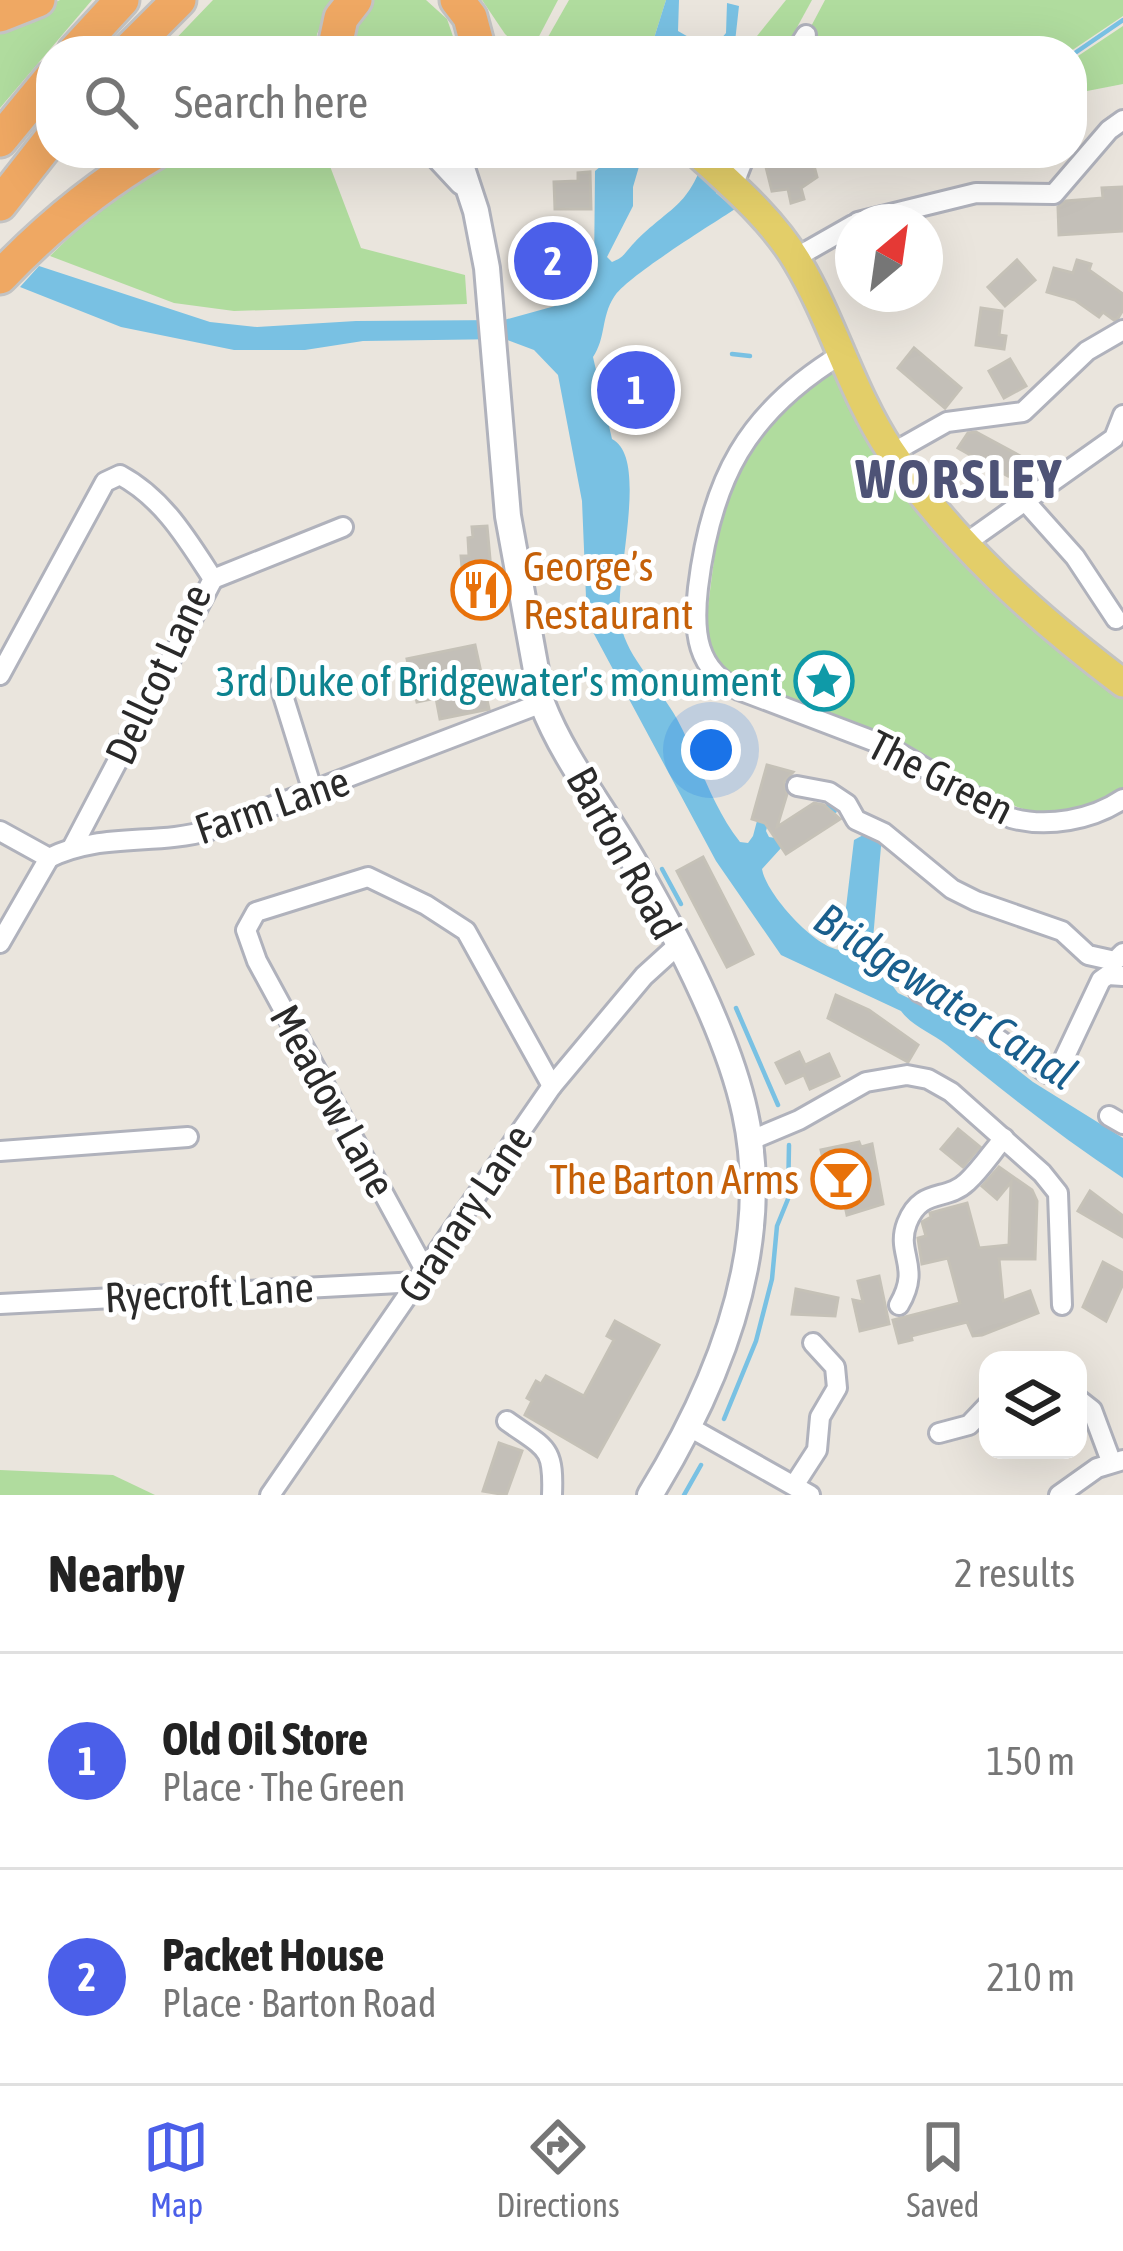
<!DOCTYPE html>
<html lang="en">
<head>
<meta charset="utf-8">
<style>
	body { margin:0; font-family:"Asap Condensed",sans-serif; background:#f2f2f2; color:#222 }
	.controls { position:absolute; right:36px; bottom:36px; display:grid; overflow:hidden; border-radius:24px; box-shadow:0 12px 48px #0002 }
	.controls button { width:108px; height:108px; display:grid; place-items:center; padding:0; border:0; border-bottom:3px solid #e0e0e0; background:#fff; color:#222; font:60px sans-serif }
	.compass { position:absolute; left:835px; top:204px; width:108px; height:108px; border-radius:50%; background:#fff; box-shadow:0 12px 48px #0002; rotate:29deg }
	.you { position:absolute; left:711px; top:750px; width:42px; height:42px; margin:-30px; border:9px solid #fff; border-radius:50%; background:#1a73e8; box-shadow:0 0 0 18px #1a73e833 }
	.badge { display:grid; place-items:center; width:78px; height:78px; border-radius:50%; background:#4b5fe9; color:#fff; font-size:39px; font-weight:700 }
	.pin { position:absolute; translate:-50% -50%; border:6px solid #fff; box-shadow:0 3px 12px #0006 }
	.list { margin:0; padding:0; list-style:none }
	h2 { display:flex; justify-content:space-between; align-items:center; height:156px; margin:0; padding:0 48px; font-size:51px }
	h2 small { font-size:39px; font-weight:400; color:#767676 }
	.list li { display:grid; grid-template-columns:78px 1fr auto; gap:36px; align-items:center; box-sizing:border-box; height:216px; padding:0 48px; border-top:3px solid #e0e0e0 }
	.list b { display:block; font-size:45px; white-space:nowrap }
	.list p { margin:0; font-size:39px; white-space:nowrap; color:#767676 }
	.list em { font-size:39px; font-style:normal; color:#767676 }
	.icon { flex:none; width:66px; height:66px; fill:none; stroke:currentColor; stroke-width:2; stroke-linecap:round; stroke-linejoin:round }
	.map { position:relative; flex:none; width:1123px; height:1495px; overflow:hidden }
	.search { position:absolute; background:#fff; box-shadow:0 12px 48px #0002; left:36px; right:36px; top:36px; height:132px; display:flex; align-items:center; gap:30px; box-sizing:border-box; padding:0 42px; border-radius:48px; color:#767676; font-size:45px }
	.sheet { height:588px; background:#fff }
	nav { display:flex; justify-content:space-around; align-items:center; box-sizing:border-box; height:168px; border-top:3px solid #e0e0e0; background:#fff; font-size:33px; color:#767676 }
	nav a { display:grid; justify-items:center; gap:6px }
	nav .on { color:#4b5fe9 }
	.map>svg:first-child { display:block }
</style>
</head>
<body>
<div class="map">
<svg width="1123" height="1495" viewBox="0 0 1123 1495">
	<rect width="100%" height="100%" fill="#eae5dd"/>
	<g fill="#b0dc9e">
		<path d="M 60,0 L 92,0 L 0,108 L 0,27 Z"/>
		<path d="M 213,0 L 333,0 L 317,34 L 316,51 L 164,51 Z"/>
		<path d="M 374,0 L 426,0 L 447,19 L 458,51 L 349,51 L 353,30 Z"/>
		<path d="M 482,0 L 558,0 L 535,44 L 523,51 L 505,34 Z"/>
		<path d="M 569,0 L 666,0 L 650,51 L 540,51 Z"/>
		<path d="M 786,0 L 812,0 L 784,51 L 745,51 Z"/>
		<path d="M 825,0 L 1123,0 L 1123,16 L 1071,51 L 953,51 L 938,39 L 924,51 L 798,51 Z"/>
		<path d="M 1123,26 L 1123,84 L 1082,92 L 1072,76 L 1072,60 Z"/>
		<path d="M 179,153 L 325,153 L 361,248 L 465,275 L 467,304 L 234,311 L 174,303 L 50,256 L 119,189 Z"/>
		<path d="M 834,369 L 861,419 L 1123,694 L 1123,788 C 1036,858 971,771 895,739 C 843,718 788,702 736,682 L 718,662 L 704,638 L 721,505 L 745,458 L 770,424 L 794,396 Z"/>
		<path d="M 0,1470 L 113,1475 L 155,1495 L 0,1495 Z"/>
	</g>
	<g fill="#79c1e3">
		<path d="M 666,0 L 679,0 L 678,31 L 699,43 L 720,40 L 726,33 L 727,3 L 739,6 L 734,51 L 650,51 Z"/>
		<path d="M 608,153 L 643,153 L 633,187 L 633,206 L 607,257 L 612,262 C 625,257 625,252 634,243 C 671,205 688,209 706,153 L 721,153 L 716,193 L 735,209 C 711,225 626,277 614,297 C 601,317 606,338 593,357 L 612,439 C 651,459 612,583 621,625 C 627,658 661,689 677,719 C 699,760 711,805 740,842 L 748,843 L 753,836 L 771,768 L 783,771 L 766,831 L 769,837 L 775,838 L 830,802 L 837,812 L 782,847 L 762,869 C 766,894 816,949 841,950 L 854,840 L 867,833 L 882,835 L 873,939 L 889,981 L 898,993 L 954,1020 L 1033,1082 L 1123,1138 L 1123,1178 C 1061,1137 1004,1092 947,1045 C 931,1032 914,1028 901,1011 L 781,955 L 716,861 L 587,621 L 582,501 L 558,375 L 534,350 L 505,339 L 363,341 L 305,350 L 234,350 L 121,327 L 20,287 L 39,266 L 210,322 L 257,327 L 356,321 L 504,320 L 555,306 L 594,273 L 595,171 L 611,158 Z"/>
	</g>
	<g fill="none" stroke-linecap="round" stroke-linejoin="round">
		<g stroke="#79c1e3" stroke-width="4.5">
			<path d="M 928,51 L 938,42 L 949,51"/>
			<path d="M 1072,55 L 1123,20"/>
			<path d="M 856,163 L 857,153"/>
			<path d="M 732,354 L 750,356"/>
			<path d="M 662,869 L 681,904"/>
			<path d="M 736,1008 L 778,1105"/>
			<path d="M 724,1419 L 756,1341 L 772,1279 L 777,1226 L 788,1199 L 789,1145"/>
			<path d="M 684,1495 L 701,1465"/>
		</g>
	</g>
	<g fill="#c3bfb8" stroke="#c5c1b7" stroke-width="3">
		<path d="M 773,153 L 788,153 L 789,159 L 796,157 L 798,165 L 813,162 L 817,177 L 801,188 L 804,199 L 791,203 L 788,189 L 772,191 L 765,163 L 775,162 Z"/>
		<path d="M 590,172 L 591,209 L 555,209 L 554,182 L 578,181 L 578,173 Z"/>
		<path d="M 1123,187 L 1123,231 L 1059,235 L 1058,207 L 1066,201 L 1103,198 L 1102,188 Z"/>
		<path d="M 552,243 L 556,250 L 568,243 L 582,271 L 567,279 L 560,266 L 537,278 L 526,256 Z"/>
		<path d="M 1017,260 L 1035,280 L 1005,306 L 988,287 Z"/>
		<path d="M 1077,260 L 1091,264 L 1089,270 L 1123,294 L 1123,310 L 1118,318 L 1114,320 L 1103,312 L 1099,317 L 1075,300 L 1047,292 L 1054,268 L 1073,273 Z"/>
		<path d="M 981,308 L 1002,311 L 999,335 L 1006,336 L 1004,349 L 976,345 Z"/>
		<path d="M 914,348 L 961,388 L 945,408 L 898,368 Z"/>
		<path d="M 648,355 L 657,420 L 624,425 L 618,378 L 610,379 L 608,360 Z"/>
		<path d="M 1010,359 L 1026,386 L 1004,398 L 989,371 Z"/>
		<path d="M 976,432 L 1022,457 L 1008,476 L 958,448 L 968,433 Z"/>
		<path d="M 487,526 L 495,614 L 476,616 L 475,607 L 459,609 L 457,591 L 464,590 L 461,556 L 469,556 L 468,538 L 473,537 L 472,527 Z"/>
		<path d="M 475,645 L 489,709 L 440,719 L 436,698 L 417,702 L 407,659 Z"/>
		<path d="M 767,765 L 793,772 L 784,782 L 787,794 L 777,827 L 814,803 L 824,805 L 840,819 L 786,854 L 765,823 L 752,819 Z"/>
		<path d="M 703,857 L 753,954 L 727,967 L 677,871 Z"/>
		<path d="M 836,995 L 869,1010 L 918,1045 L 908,1062 L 828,1018 Z"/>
		<path d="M 799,1052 L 805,1065 L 829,1054 L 839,1076 L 810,1089 L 804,1075 L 786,1083 L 776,1063 Z"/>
		<path d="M 958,1129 L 980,1147 L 963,1167 L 941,1149 Z"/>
		<path d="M 859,1142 L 861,1147 L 872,1144 L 883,1204 L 847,1215 L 845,1206 L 837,1208 L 829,1180 L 822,1178 L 819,1164 L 824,1163 L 821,1150 Z"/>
		<path d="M 999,1167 L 1032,1190 L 1037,1201 L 1035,1259 L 999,1259 L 1003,1301 L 1030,1291 L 1038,1313 L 982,1335 L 973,1336 L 967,1322 L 911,1336 L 912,1340 L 899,1343 L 893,1320 L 960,1303 L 948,1258 L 922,1264 L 918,1238 L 926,1236 L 922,1222 L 931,1217 L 930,1213 L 967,1203 L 979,1248 L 1009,1245 L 1011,1182 L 997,1199 L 982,1186 Z"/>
		<path d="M 1090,1191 L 1123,1216 L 1123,1237 L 1078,1211 Z"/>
		<path d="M 1103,1262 L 1123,1273 L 1123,1284 L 1106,1321 L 1083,1307 Z"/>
		<path d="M 879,1276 L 889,1324 L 860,1331 L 853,1300 L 863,1302 L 858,1281 Z"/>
		<path d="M 796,1289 L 838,1298 L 835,1316 L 792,1314 Z"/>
		<path d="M 615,1321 L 659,1345 L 597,1457 L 525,1415 L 532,1401 L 527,1398 L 536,1381 L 541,1384 L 546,1376 L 584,1396 L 614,1340 L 607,1336 Z"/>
		<path d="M 499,1443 L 522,1451 L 506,1495 L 483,1491 Z"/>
	</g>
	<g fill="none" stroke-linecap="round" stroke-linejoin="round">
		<g stroke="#b0b2bc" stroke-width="24">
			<g id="street">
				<path d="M 796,51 L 806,35"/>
				<path d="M 733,186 L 746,153"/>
				<path d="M 858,222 L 976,193 L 1054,194 L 1109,130 L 1123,120"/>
				<path d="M 795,258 L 853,225"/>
				<path d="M 842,354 C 746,412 711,480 698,588 C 693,632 696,670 739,690 L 889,747 L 1011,818 C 1047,828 1092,820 1123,799"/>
				<path d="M 892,453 L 947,422 L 1023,412 L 1087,351 L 1123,330"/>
				<path d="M 1025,501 L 1075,557 L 1116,619"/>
				<path d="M 963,545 L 1114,438 L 1123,415"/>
				<path d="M 213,579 L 343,527"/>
				<path d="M 0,675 L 105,482 L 120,475 C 163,498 187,539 213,579 L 73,846"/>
				<path d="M 280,686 L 313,792"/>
				<path d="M 797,786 L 829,792 L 847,804 L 856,820 L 884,833 L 952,889 L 976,901 L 1062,931 L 1088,955 L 1115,961 L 1123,953"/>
				<path d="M 0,831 L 49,858"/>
				<path d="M 49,858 C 101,832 156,846 210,830 L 542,703"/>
				<path d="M 0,943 L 49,858"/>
				<path d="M 919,992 L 959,1012 L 1047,1073 L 1059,1069 L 1101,980 L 1108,975 L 1123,976"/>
				<path d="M 1109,1116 L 1123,1124"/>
				<path d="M 749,1141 L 799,1120 L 866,1082 L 907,1075 L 928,1079 L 951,1092 L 1042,1173 L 1058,1193 L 1062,1305"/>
				<path d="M 0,1151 L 188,1137"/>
				<path d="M 425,1270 L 257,961 L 246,930 L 256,912 L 368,877 L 426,905 L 466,931 L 552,1086"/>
				<path d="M 0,1304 L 418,1282"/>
				<path d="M 899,1305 C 922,1266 895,1254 907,1223 C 921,1187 946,1202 967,1182 C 981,1169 992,1152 1004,1138"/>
				<path d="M 1078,1399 L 1092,1410 L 1111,1461"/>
				<path d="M 507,1421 C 546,1449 554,1446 552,1495"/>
				<path d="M 691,1428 L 810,1495"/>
				<path d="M 939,1433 L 969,1425 L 988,1405"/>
				<path d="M 795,1484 L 817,1450 L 820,1417 L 837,1388 L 835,1367 L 813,1343"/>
				<path d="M 270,1495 L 552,1086 L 644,976 L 677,946"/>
				<path d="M 1059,1495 L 1097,1468 L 1123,1460"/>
			</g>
		</g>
		<g stroke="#b0b2bc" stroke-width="30">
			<g id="secondary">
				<path d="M 435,153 L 462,182"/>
				<path d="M 457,153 L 476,211 L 487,268 L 508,516 L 542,703 C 564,760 604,809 634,862 C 675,933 728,1034 745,1113 C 774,1247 719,1383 650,1495"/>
			</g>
		</g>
		<g stroke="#c3c3c3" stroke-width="33">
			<path id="primary" d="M 697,153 C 733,186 772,219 797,261 C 833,321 851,391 890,450 C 951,542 1036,617 1123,683"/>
		</g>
		<g stroke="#c3c3c3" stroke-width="39">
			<g id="highway">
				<path d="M 457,0 L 470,17 L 479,51"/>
				<path d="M 0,15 L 38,0"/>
				<path d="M 75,51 L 122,0"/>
				<path d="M 128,51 L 179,0"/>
				<path d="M 334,51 L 341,18 L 355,0"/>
				<path d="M 0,140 L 51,78"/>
				<path d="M 0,204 L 51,139"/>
				<path d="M 0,277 C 46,229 96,187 154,153"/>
			</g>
		</g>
		<use href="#street" stroke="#fff" stroke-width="18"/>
		<use href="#secondary" stroke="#fff" stroke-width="24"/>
		<use href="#primary" stroke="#e3ce69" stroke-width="27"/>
		<use href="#highway" stroke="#efa863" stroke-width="33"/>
	</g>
	<defs>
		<g id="restaurant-ring" transform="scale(3)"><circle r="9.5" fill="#fff" stroke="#e8710a" stroke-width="1.5"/><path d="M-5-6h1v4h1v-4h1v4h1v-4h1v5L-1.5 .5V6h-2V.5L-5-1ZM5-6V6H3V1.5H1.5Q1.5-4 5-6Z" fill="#e8710a"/></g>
		<g id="sight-ring" transform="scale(3)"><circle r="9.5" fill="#fff" stroke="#0f9aa8" stroke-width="1.5"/><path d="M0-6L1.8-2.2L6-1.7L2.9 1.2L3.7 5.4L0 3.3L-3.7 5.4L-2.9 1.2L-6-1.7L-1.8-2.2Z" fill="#0f9aa8"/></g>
		<g id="bar-ring" transform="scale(3)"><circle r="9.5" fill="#fff" stroke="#e8710a" stroke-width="1.5"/><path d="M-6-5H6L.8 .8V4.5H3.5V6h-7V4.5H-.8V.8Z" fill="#e8710a"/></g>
	</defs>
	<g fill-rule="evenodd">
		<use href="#restaurant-ring" x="481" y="590"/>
		<use href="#sight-ring" x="824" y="681"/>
		<use href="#bar-ring" x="841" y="1179"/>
	</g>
	<g text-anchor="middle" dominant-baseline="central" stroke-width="10" stroke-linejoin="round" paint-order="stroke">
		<g font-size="42" fill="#c56008" stroke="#fff" text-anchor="start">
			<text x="523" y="566">George’s<tspan x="523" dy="48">Restaurant</tspan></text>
			<text x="799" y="1179" text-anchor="end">The Barton Arms</text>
		</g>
		<g font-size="42" fill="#2a2a2a" stroke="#fff">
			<text transform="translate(158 674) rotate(-65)">Dellcot Lane</text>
			<text transform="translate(941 777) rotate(27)">The Green</text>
			<text transform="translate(272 805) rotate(-19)">Farm Lane</text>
			<text transform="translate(624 853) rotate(61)">Barton Road</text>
			<text transform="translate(333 1101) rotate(61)">Meadow Lane</text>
			<text transform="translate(465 1213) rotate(-56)">Granary Lane</text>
			<text transform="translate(209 1292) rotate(-3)">Ryecroft Lane</text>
		</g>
		<g font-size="42" fill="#0d838f" stroke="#fff" text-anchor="end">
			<text x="782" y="681">3rd Duke of Bridgewater's monument</text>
		</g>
		<g font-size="45" font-style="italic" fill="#1a5f8d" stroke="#fff">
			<text transform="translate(946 996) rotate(33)">Bridgewater Canal</text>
		</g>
		<g font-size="54" font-weight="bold" letter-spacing="3" fill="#4e5376" stroke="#fff">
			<text x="960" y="478">WORSLEY</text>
		</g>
	</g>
</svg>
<div class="controls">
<button><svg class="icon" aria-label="layers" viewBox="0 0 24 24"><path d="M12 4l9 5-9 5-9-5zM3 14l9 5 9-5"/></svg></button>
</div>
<svg class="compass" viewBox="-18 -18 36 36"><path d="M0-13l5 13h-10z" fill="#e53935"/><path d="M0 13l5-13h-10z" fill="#767676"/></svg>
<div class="you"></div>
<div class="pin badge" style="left:636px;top:390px">1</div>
<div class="pin badge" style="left:553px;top:261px">2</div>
<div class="search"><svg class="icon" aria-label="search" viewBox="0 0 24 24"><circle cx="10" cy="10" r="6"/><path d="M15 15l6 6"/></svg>Search here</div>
</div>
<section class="sheet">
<h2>Nearby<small>2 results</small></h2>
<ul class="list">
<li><span class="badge">1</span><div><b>Old Oil Store</b><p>Place · The Green</p></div><em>150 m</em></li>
<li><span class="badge">2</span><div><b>Packet House</b><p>Place · Barton Road</p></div><em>210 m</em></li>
</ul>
</section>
<nav>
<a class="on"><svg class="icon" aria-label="map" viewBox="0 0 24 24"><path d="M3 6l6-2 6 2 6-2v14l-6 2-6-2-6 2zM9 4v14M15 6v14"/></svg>Map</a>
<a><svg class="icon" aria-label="directions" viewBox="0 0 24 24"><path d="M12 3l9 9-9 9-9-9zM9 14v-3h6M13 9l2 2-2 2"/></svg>Directions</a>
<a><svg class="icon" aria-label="saved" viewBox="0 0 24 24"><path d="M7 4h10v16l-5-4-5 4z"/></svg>Saved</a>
</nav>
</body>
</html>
